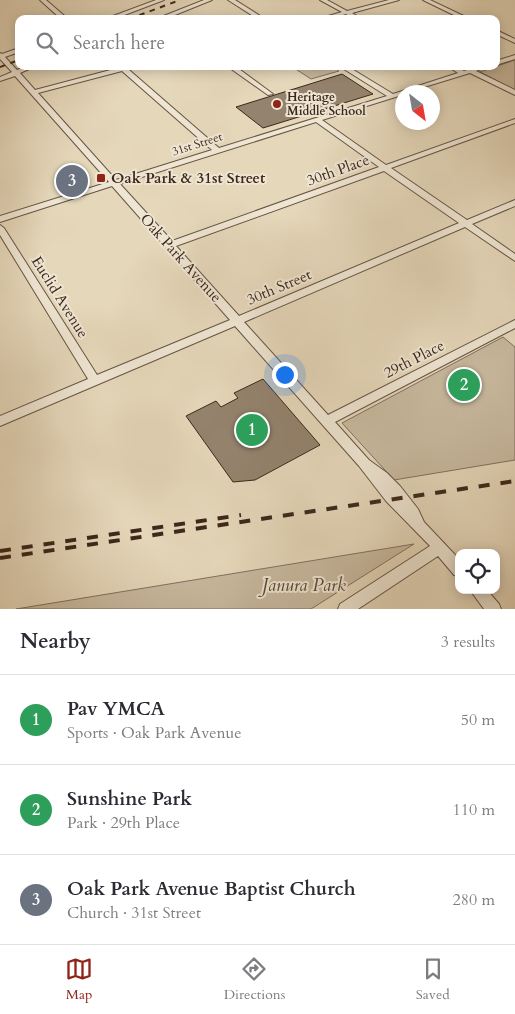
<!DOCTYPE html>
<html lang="en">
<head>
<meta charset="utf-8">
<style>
	body { margin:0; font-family:Cardo,serif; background:#f7f7f7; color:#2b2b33 }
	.controls { position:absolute; right:15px; bottom:15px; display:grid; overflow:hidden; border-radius:10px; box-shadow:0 2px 12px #0003 }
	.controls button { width:45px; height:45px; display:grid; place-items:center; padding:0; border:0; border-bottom:1px solid #e1e1e2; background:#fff; color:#2b2b33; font:25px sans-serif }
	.compass { position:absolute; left:395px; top:85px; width:45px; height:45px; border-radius:50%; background:#fff; box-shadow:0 2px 12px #0003; rotate:149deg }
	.you { position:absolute; left:284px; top:374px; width:18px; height:18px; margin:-12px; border:4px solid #fff; border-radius:50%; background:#1a73e8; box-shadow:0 0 0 8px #1a73e833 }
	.badge { display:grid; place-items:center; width:32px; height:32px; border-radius:50%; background:#8f2418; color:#fff; font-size:16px; font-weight:700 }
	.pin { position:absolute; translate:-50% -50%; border:2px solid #fff; box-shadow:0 1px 5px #0006 }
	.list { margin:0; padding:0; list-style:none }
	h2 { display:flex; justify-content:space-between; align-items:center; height:65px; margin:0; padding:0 20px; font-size:21px }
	h2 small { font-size:16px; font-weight:400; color:#7c7c81 }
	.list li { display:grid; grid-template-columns:32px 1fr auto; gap:15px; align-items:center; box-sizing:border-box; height:90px; padding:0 20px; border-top:1px solid #e1e1e2 }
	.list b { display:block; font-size:19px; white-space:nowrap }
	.list p { margin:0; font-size:16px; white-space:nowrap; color:#7c7c81 }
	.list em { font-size:16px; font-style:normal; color:#7c7c81 }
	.icon { flex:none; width:28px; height:28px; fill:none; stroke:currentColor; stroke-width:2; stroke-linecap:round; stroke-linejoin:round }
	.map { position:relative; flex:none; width:515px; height:609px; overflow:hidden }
	.search { position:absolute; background:#fff; box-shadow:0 2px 12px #0003; left:15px; right:15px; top:15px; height:55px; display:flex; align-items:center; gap:12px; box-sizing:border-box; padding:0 18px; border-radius:10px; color:#7c7c81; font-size:19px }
	.sheet { height:335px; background:#fff }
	nav { display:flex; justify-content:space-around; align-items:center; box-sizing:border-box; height:70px; border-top:1px solid #e1e1e2; background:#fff; font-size:14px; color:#7c7c81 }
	nav a { display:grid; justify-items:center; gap:2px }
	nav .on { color:#8f2418 }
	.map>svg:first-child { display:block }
</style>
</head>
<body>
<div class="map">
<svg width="515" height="609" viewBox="0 0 515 609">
	<rect width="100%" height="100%" fill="#e5d7ba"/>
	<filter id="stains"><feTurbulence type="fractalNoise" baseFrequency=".004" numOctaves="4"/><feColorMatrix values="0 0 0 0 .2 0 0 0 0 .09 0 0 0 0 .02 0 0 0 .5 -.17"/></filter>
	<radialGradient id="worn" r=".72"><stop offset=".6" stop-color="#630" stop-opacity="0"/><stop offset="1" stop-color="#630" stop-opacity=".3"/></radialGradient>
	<g fill="#c8b99f" stroke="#82705e">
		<path d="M 515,60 L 515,90 L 480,72 Z"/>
		<path d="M 291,66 L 331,66 L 339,71 L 311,79 Z"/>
		<path d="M 503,337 L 515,347 L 515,460 L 394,480 L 342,423 Z"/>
		<path d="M 414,544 L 311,609 L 16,609 Z"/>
	</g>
	<g fill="#94836e" stroke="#3c281c">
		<path d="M 342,74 L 373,94 L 263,128 L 236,107 Z"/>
		<path d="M 263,379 L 320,445 L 255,480 L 233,482 L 186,416 L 216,401 L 221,407 L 238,398 L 234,393 Z"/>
	</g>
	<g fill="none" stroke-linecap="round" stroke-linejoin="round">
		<g stroke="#665444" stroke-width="2">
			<g id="minor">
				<path d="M 40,0 L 46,0 L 68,19 L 61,19 Z"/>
				<path d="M 156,0 L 164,0 L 114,19 L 105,19 Z"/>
				<path d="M 204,0 L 212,0 L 165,19 L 156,19 Z"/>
				<path d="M 228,0 L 235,0 L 265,19 L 258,19 Z"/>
				<path d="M 320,0 L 327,0 L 347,11 L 389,0 L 399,0 L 352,13 L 362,19 L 354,19 L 346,14 L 329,19 L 318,19 L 342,12 Z"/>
				<path d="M 423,0 L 430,0 L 470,19 L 462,19 Z"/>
				<path d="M 496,30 L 515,39 L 515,43 L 496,34 Z"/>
				<path d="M 19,48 L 19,52 L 5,57 L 17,70 L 27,66 L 36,66 L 20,73 L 35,90 L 118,68 L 117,66 L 136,66 L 128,69 L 219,148 L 387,96 L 339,66 L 347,66 L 393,94 L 458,73 L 447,66 L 455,66 L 464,71 L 479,66 L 489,66 L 476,71 L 515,90 L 515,95 L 470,73 L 408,92 L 402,92 L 402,95 L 322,120 L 386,165 L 515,119 L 515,123 L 391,168 L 467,220 L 515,200 L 515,206 L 472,224 L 515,254 L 515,261 L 465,227 L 244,322 L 328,415 L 515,320 L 515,328 L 335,422 L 369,460 L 387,473 L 400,486 L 418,509 L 424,522 L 459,559 L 459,576 L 454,575 L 438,556 L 358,609 L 338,609 L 340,604 L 430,546 L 386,501 L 359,466 L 235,326 L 0,426 L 0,416 L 88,379 L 0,235 L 0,225 L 4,228 L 97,375 L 230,320 L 112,186 L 0,222 L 0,216 L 109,182 L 15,76 L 0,81 L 0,77 L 12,72 L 0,59 L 0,53 L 2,54 ZM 122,71 L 212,150 L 116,180 L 38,93 ZM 316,122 L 379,167 L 172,241 L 120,184 ZM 384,171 L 459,223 L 239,316 L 176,246 Z"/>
				<path d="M 515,55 L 515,59 L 496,65 L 496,61 Z"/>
				<path d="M 227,66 L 235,66 L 273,94 L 268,95 Z"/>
				<path d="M 470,590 L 487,590 L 499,604 L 501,609 L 484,609 Z"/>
			</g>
		</g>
		<use href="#minor" fill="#eee5d2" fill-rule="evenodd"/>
		<g stroke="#3c281c" stroke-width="2" stroke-dasharray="5.5 5.5" stroke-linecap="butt">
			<path d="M 129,19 L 180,0"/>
			<path d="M 0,67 L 19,60"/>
		</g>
		<g stroke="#3c281c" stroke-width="4" stroke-dasharray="11 11" stroke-linecap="butt">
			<path d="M 0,551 L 241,515"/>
			<path d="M 0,558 L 515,481"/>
		</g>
	</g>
	<g fill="#8f2418" stroke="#eee5d2" stroke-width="2">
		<circle cx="277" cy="104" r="5"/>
		<rect x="96" y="173" width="10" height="10" rx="2.5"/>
	</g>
	<g text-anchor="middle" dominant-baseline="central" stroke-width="4" stroke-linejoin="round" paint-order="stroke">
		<g font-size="12" font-weight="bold" fill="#3c281c" stroke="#eee5d2" text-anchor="start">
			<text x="287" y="97">Heritage<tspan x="287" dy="14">Middle School</tspan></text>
		</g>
		<g font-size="12" fill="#3c281c" stroke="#eee5d2">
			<text transform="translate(197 144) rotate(-18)">31st Street</text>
		</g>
		<g font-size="15" fill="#3c281c" stroke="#eee5d2">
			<text transform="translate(338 170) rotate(-20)">30th Place</text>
			<text transform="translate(181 258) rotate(48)">Oak Park Avenue</text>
			<text transform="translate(279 287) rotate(-23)">30th Street</text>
			<text transform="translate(60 297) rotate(58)">Euclid Avenue</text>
			<text transform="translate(414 359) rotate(-27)">29th Place</text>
		</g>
		<g font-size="15" font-weight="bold" fill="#3c281c" stroke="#eee5d2" text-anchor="start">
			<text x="111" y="178">Oak Park &amp; 31st Street</text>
		</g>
		<g font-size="18" font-style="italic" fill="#584536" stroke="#eee5d2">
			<text x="304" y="585">Janura Park</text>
		</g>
	</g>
	<rect width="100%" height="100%" filter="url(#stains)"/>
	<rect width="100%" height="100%" fill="url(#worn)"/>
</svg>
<div class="controls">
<button><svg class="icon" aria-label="locate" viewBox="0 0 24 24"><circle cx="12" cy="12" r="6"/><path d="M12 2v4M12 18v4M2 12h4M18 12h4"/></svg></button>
</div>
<svg class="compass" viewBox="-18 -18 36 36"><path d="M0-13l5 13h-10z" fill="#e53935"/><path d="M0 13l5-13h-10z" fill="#7c7c81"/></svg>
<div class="you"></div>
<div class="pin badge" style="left:252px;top:430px;background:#2e9e5b">1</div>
<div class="pin badge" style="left:464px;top:385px;background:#2e9e5b">2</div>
<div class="pin badge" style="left:72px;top:181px;background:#6b7280">3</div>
<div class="search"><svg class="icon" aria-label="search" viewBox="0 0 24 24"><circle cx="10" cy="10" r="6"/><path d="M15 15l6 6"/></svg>Search here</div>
</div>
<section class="sheet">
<h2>Nearby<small>3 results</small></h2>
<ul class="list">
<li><span class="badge" style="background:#2e9e5b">1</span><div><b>Pav YMCA</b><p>Sports · Oak Park Avenue</p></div><em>50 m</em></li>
<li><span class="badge" style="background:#2e9e5b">2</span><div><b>Sunshine Park</b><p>Park · 29th Place</p></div><em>110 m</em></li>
<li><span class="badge" style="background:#6b7280">3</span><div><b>Oak Park Avenue Baptist Church</b><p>Church · 31st Street</p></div><em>280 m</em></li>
</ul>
</section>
<nav>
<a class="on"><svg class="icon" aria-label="map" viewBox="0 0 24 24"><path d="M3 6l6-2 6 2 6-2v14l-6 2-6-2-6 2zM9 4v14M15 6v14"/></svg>Map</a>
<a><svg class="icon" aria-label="directions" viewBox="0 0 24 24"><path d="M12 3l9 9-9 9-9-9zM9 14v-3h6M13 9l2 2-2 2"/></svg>Directions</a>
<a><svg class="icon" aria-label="saved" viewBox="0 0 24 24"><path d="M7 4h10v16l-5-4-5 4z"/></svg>Saved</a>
</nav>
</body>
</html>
